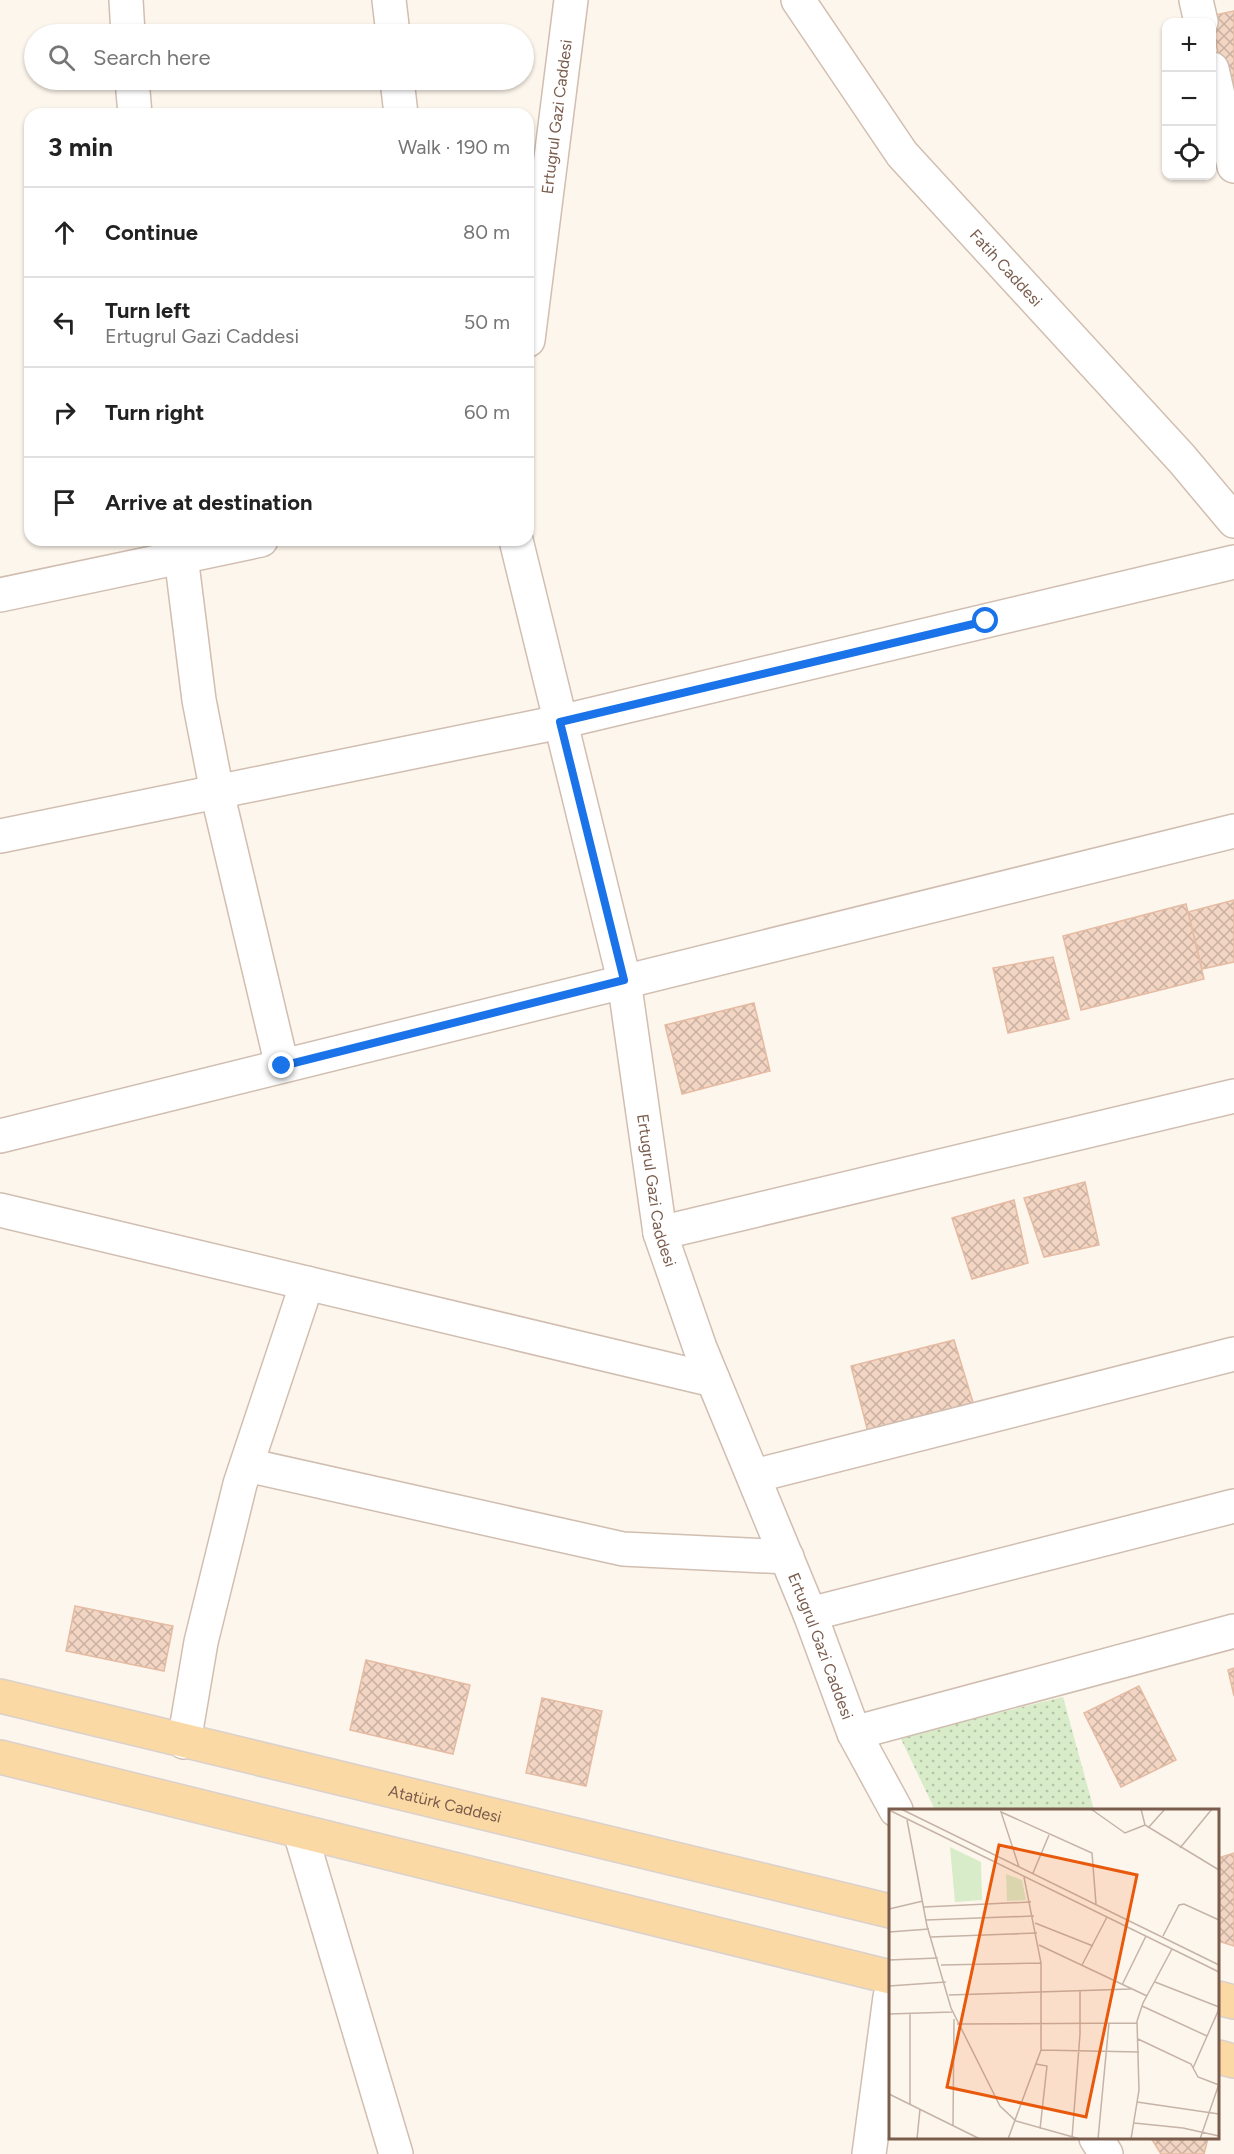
<!DOCTYPE html>
<html lang="en">
<head>
<meta charset="utf-8">
<style>
	body { margin:0; font-family:Figtree,sans-serif; background:#f6f6f6; color:#222 }
	.controls { position:absolute; right:18px; top:18px; display:grid; overflow:hidden; border-radius:12px; box-shadow:0 2px 4px #0004 }
	.controls button { width:54px; height:54px; display:grid; place-items:center; padding:0; border:0; border-bottom:2px solid #e0e0e0; background:#fff; color:#222; font:30px sans-serif }
	.stop { position:absolute; width:18px; height:18px; margin:-14px; border:4px solid #1a73e8; border-radius:50%; background:#fff }
	.stop.end { background:#1a73e8; border-color:#fff; box-shadow:0 2px 6px #0008 }
	.list { margin:0; padding:0; list-style:none }
	h2 { display:flex; justify-content:space-between; align-items:center; height:78px; margin:0; padding:0 24px; font-size:26px }
	h2 small { font-size:20px; font-weight:400; color:#767676 }
	.list li { display:grid; grid-template-columns:39px 1fr auto; gap:18px; align-items:center; box-sizing:border-box; height:90px; padding:0 24px; border-top:2px solid #e0e0e0 }
	.list b { display:block; font-size:22px; white-space:nowrap }
	.list p { margin:0; font-size:20px; white-space:nowrap; color:#767676 }
	.list em { font-size:20px; font-style:normal; color:#767676 }
	.icon { flex:none; width:33px; height:33px; fill:none; stroke:currentColor; stroke-width:2; stroke-linecap:round; stroke-linejoin:round }
	.map { position:relative; flex:none; width:1234px; height:2154px; overflow:hidden }
	.search { position:absolute; background:#fff; box-shadow:0 2px 4px #0004; left:24px; top:24px; width:510px; height:66px; display:flex; align-items:center; gap:15px; box-sizing:border-box; padding:0 21px; border-radius:33px; color:#767676; font-size:22px }
	.panel { position:absolute; background:#fff; box-shadow:0 2px 4px #0004; left:24px; top:108px; width:510px; height:438px; border-radius:18px }
	.map>svg:first-child { display:block }
</style>
</head>
<body>
<div class="map">
<svg width="1234" height="2154" viewBox="0 0 1234 2154">
	<defs>
		<pattern id="grass-dots" width="8" height="8" patternUnits="userSpaceOnUse" patternTransform="scale(1.5)"><rect width="8" height="8" fill="#d8ecc9"/><path d="M2 2h.1M6 6h.1" fill="none" stroke="#b4c2a5" stroke-width="1.8" stroke-linecap="round"/></pattern>
		<pattern id="building-cross-hatch" width="8" height="8" patternUnits="userSpaceOnUse" patternTransform="scale(1.5)"><rect width="8" height="8" fill="#f3d5c3"/><path d="M0 0l8 8M0 8l8-8" fill="none" stroke="#cab0a1"/></pattern>
	</defs>
	<rect width="100%" height="100%" fill="#fdf6ec"/>
	<path fill="url(#grass-dots)" d="M 1063,1697 L 1094,1810 L 935,1810 L 900,1737 Z"/>
	<g fill="url(#building-cross-hatch)" stroke="#e6bba3" stroke-width="1.5">
		<path d="M 1234,11 L 1234,96 L 1228,98 L 1210,16 Z"/>
		<path d="M 1234,900 L 1234,962 L 1202,969 L 1188,912 Z"/>
		<path d="M 1186,904 L 1204,979 L 1081,1010 L 1063,936 Z"/>
		<path d="M 1053,957 L 1069,1019 L 1008,1033 L 993,968 Z"/>
		<path d="M 754,1003 L 770,1071 L 682,1094 L 665,1025 Z"/>
		<path d="M 1085,1182 L 1099,1245 L 1044,1257 L 1024,1198 Z"/>
		<path d="M 1014,1200 L 1028,1263 L 972,1279 L 952,1218 Z"/>
		<path d="M 954,1340 L 975,1409 L 869,1436 L 851,1366 Z"/>
		<path d="M 75,1606 L 173,1626 L 164,1671 L 66,1651 Z"/>
		<path d="M 366,1660 L 470,1685 L 453,1754 L 350,1730 Z"/>
		<path d="M 1234,1668 L 1234,1696 L 1228,1670 Z"/>
		<path d="M 1139,1686 L 1176,1760 L 1121,1787 L 1084,1713 Z"/>
		<path d="M 542,1698 L 602,1711 L 586,1786 L 526,1773 Z"/>
		<path d="M 1234,1853 L 1234,1946 L 1218,1941 L 1218,1858 Z"/>
		<path d="M 1151,2138 L 1208,2138 L 1204,2154 L 1161,2154 Z"/>
	</g>
	<g fill="none" stroke-linecap="round" stroke-linejoin="round">
		<g stroke="#d1beb0" stroke-width="36">
			<g id="minor">
				<path d="M 126,0 L 128,34"/>
				<path d="M 389,0 L 393,34"/>
				<path id="s1" d="M 798,0 L 902,154 L 1182,459 L 1234,521"/>
				<path d="M 1196,0 L 1201,22"/>
				<path d="M 1212,69 L 1234,166"/>
				<path d="M 132,80 L 135,114"/>
				<path d="M 397,80 L 401,114"/>
				<path id="s2" d="M 528,340 L 571,0"/>
				<path d="M 179,540 L 199,700 L 217,792 L 282,1066"/>
				<path id="s3" d="M 516,540 L 624,980 L 660,1233 L 700,1348 L 810,1614 L 854,1733 L 896,1810"/>
				<path d="M 0,595 L 261,540"/>
				<path d="M 0,836 L 560,722 L 1234,562"/>
				<path d="M 0,1136 L 1234,831"/>
				<path d="M 0,1210 L 713,1380"/>
				<path d="M 660,1233 L 1234,1096"/>
				<path d="M 247,1465 L 623,1549 L 787,1557"/>
				<path d="M 754,1476 L 1234,1354"/>
				<path d="M 810,1614 L 1234,1506"/>
				<path d="M 854,1733 L 1234,1631"/>
				<path d="M 184,1742 L 201,1642 L 240,1484 L 307,1283"/>
				<path d="M 300,1832 L 396,2154"/>
				<path d="M 1096,2138 L 1106,2154"/>
				<path d="M 869,2154 L 890,1997"/>
			</g>
		</g>
		<g stroke="#dad1cd" stroke-width="36">
			<g id="major">
				<path id="s4" d="M 0,1696 L 890,1911"/>
				<path d="M 0,1757 L 890,1977"/>
				<path d="M 1218,1998 L 1234,2002"/>
				<path d="M 1218,2057 L 1234,2061"/>
			</g>
		</g>
		<use href="#minor" stroke="#fff" stroke-width="33"/>
		<use href="#major" stroke="#fbd9a5" stroke-width="33"/>
	</g>
	<g fill="none" stroke-linecap="round" stroke-linejoin="round">
		<path stroke="#1a73e8" stroke-width="8" d="M 282,1066 L 624,980 L 560,722 L 986,621"/>
	</g>
	<g text-anchor="middle" dominant-baseline="central" stroke-width="5" stroke-linejoin="round" paint-order="stroke">
		<g font-size="16" fill="#7a5c4d" stroke="#fffaf3">
			<text stroke="none"><textPath href="#s2" startOffset="225">Ertugrul Gazi Caddesi</textPath></text>
			<text stroke="none"><textPath href="#s1" startOffset="340">Fatih Caddesi</textPath></text>
			<text stroke="none"><textPath href="#s3" startOffset="666">Ertugrul Gazi Caddesi</textPath></text>
			<text stroke="none"><textPath href="#s3" startOffset="1152">Ertugrul Gazi Caddesi</textPath></text>
			<text stroke="none"><textPath href="#s4" startOffset="458">Atatürk Caddesi</textPath></text>
		</g>
	</g>
	<g transform="translate(889 1809)">
		<rect width="330" height="330" fill="#fdf6ec"/>
		<path d="M 117,65 L 133,71 L 137,91 L 118,92 Z" fill="#d8ecc9"/>
		<path d="M 61,38 L 92,53 L 93,91 L 66,93 Z" fill="#d8ecc9"/>
		<path fill="none" stroke="#c5b3a7" stroke-width="1.5" d="M 12,0 L 330,156M 202,0 L 236,24 L 256,16M 252,0 L 256,16 L 330,61M 0,1 L 330,163M 18,11 L 38,117 L 62,199 L 111,297 L 127,312 L 191,330M 259,19 L 276,0M 291,39 L 323,0M 130,58 L 112,3 L 203,44 L 207,95M 144,64 L 160,26M 35,98 L 142,93M 0,100 L 34,92M 37,111 L 145,107M 146,114 L 204,137M 0,123 L 40,120M 274,127 L 290,96 L 295,95 L 330,111M 42,128 L 148,124M 150,136 L 258,187M 0,151 L 49,149M 52,156 L 152,154M 193,156 L 218,108M 266,173 L 330,198M 233,176 L 257,127M 0,177 L 57,173M 60,186 L 242,180M 253,197 L 318,227M 21,204 L 21,295M 0,205 L 63,203M 68,215 L 248,214M 249,230 L 302,255 L 309,268 L 330,276M 152,241 L 250,243M 147,255 L 158,257 L 151,320M 304,259 L 330,200M 0,285 L 91,330M 248,293 L 330,305M 245,314 L 294,319 L 330,327M 64,316 L 65,210M 183,329 L 191,225 L 191,181M 28,330 L 31,300M 119,330 L 152,241 L 152,154 L 135,68M 209,330 L 220,214M 242,330 L 250,281 L 248,212 L 254,194 L 283,140M 311,330 L 330,275"/>
		<path fill="#e8590c" fill-opacity="0.15" stroke="#e8590c" stroke-width="3" d="M 110,36 L 248,66 L 197,308 L 58,278 Z"/>
		<rect width="330" height="330" fill="none" stroke="#7a5c4d" stroke-width="3"/>
	</g>
</svg>
<div class="controls">
<button>+</button>
<button>−</button>
<button><svg class="icon" aria-label="locate" viewBox="0 0 24 24"><circle cx="12" cy="12" r="6"/><path d="M12 2v4M12 18v4M2 12h4M18 12h4"/></svg></button>
</div>
<div class="stop" style="left:986px;top:621px"></div>
<div class="stop end" style="left:282px;top:1066px"></div>
<div class="search"><svg class="icon" aria-label="search" viewBox="0 0 24 24"><circle cx="10" cy="10" r="6"/><path d="M15 15l6 6"/></svg>Search here</div>
<section class="panel">
<h2>3 min<small>Walk · 190 m</small></h2>
<ul class="list">
<li><svg class="icon" aria-label="ahead" viewBox="0 0 24 24"><path d="M12 20V5M6 11l6-6 6 6"/></svg><div><b>Continue</b></div><em>80 m</em></li>
<li><svg class="icon" aria-label="left" viewBox="0 0 24 24"><path d="M17 20v-9H6M10 6l-5 5 5 5"/></svg><div><b>Turn left</b><p>Ertugrul Gazi Caddesi</p></div><em>50 m</em></li>
<li><svg class="icon" aria-label="right" viewBox="0 0 24 24"><path d="M7 20v-9h11M14 6l5 5-5 5"/></svg><div><b>Turn right</b></div><em>60 m</em></li>
<li><svg class="icon" aria-label="arrive" viewBox="0 0 24 24"><path d="M6 21V4h12l-3 4 3 4H6"/></svg><div><b>Arrive at destination</b></div></li>
</ul>
</section>
</div>
</body>
</html>
